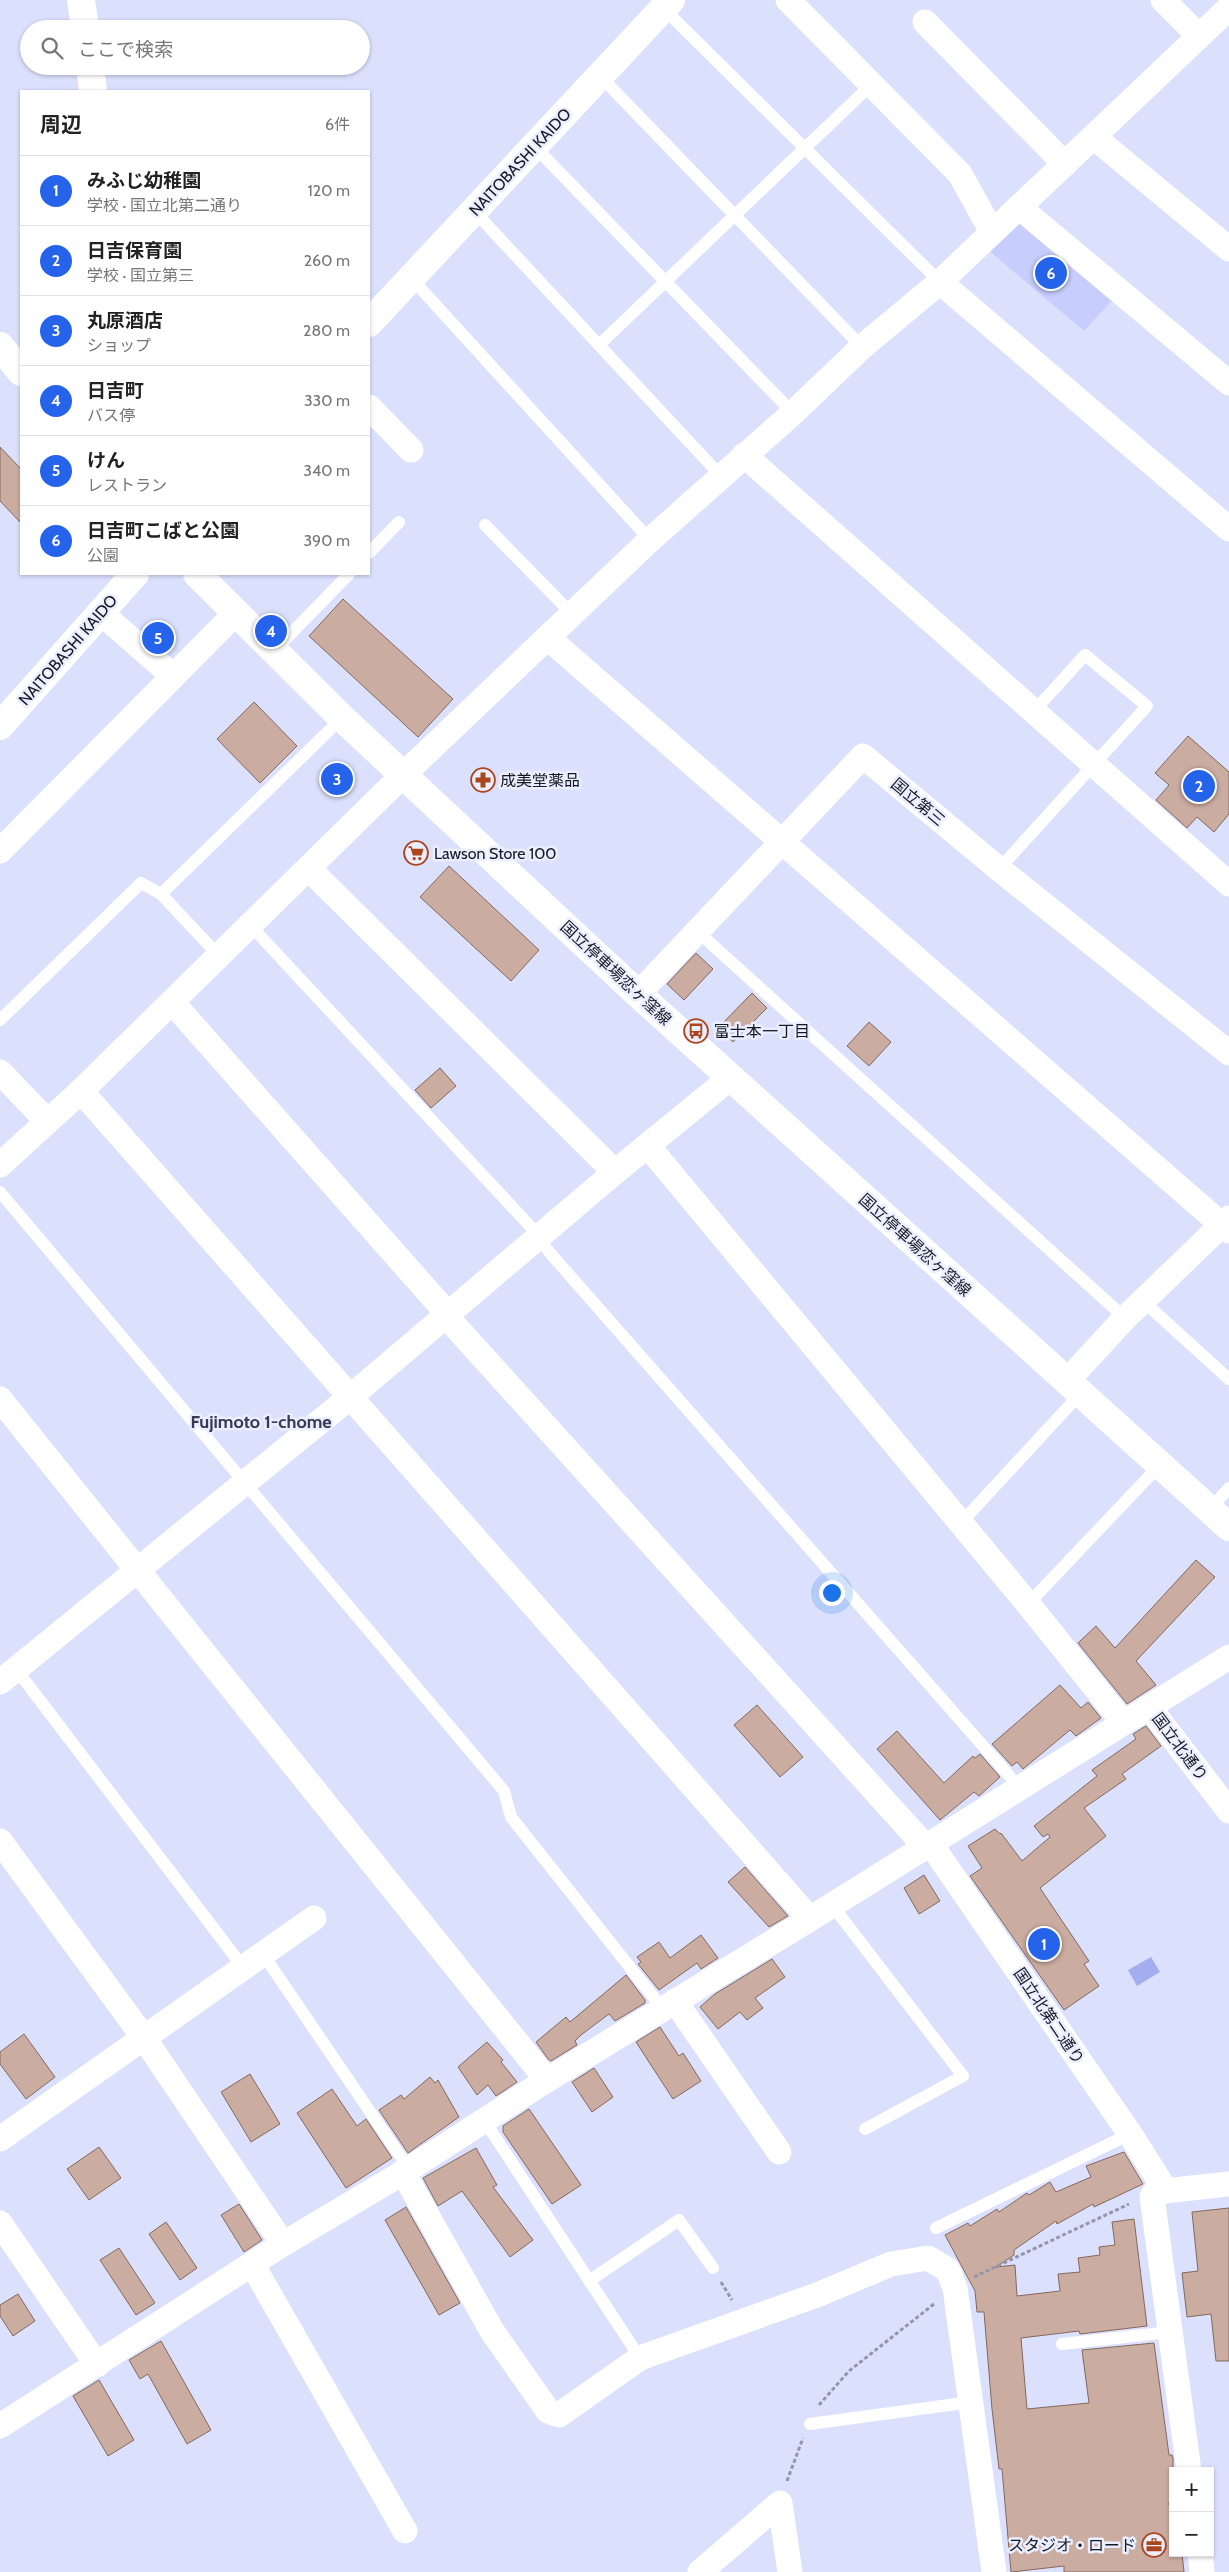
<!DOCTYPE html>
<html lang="ja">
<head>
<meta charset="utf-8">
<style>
	body { margin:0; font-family:Cabin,"Noto Sans JP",sans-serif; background:#f6f6f6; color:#222 }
	.controls { position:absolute; right:15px; bottom:15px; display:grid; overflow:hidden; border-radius:0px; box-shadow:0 1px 4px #0004 }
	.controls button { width:45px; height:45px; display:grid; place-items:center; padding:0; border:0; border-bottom:1px solid #e0e0e0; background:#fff; color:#222; font:25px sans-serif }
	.you { position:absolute; left:831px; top:1592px; width:18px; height:18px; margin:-12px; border:4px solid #fff; border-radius:50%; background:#1a73e8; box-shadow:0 0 0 8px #1a73e833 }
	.badge { display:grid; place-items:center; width:32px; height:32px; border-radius:50%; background:#2563eb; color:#fff; font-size:16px; font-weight:700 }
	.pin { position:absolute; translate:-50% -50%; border:2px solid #fff; box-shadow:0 1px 5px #0006 }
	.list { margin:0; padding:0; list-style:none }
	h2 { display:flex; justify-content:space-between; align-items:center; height:65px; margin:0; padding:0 20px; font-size:21px }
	h2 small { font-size:16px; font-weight:400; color:#767676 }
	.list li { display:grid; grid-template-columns:32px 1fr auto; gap:15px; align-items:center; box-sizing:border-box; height:70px; padding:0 20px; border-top:1px solid #e0e0e0 }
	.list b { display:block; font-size:19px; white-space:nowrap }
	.list p { margin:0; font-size:16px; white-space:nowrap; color:#767676 }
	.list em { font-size:16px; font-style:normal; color:#767676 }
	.icon { flex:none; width:28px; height:28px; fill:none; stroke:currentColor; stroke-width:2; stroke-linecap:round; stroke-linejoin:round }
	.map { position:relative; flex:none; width:1229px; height:2572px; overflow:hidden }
	.search { position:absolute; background:#fff; box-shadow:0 1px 4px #0004; left:20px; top:20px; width:350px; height:55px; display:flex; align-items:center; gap:12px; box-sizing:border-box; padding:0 18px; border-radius:28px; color:#767676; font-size:19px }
	.panel { position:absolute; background:#fff; box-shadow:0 1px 4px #0004; left:20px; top:90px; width:350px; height:485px; border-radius:0px }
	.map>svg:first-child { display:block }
</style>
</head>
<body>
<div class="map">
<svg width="1229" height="2572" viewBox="0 0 1229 2572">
	<rect width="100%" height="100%" fill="#dbe0fc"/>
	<path fill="#c7cefe" d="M 1022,217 L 1115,297 L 1084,331 L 987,249 Z"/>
	<path fill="#a5adf1" d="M 1151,1957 L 1160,1972 L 1137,1986 L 1128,1970 Z"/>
	<g fill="#cbaca1" stroke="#84685e">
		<path d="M 0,447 L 21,469 L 21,523 L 0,501 Z"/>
		<path d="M 343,599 L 453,699 L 418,737 L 309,636 Z"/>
		<path d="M 254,702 L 297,746 L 260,783 L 217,739 Z"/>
		<path d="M 1188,736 L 1229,772 L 1229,814 L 1214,832 L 1197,817 L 1187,828 L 1156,800 L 1169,785 L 1155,773 Z"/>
		<path d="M 449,866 L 539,950 L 511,981 L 420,897 Z"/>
		<path d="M 696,953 L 713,969 L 684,1000 L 667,984 Z"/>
		<path d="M 752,993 L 767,1008 L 733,1042 L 718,1028 Z"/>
		<path d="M 869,1022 L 891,1042 L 869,1066 L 847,1046 Z"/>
		<path d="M 440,1068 L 456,1086 L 431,1108 L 415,1090 Z"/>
		<path d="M 1196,1560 L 1215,1577 L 1136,1661 L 1156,1685 L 1127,1704 L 1078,1643 L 1096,1626 L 1115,1648 Z"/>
		<path d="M 1060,1685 L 1081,1708 L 1088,1702 L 1101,1718 L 1076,1736 L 1070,1730 L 1023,1769 L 1017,1762 L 1012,1766 L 992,1744 Z"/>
		<path d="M 757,1705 L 803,1757 L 780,1777 L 734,1725 Z"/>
		<path d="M 1146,1726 L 1161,1746 L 1122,1774 L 1126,1779 L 1084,1808 L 1106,1836 L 1040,1888 L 1089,1961 L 1084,1964 L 1099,1986 L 1064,2010 L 970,1876 L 982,1868 L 968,1846 L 995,1829 L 1000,1834 L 1001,1833 L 1022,1861 L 1050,1837 L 1048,1834 L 1043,1837 L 1034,1826 L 1097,1776 L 1092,1770 L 1136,1739 L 1133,1734 Z"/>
		<path d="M 897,1731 L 944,1783 L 973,1756 L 975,1758 L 980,1754 L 1000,1777 L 979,1796 L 974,1792 L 940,1820 L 877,1749 Z"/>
		<path d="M 745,1867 L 788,1916 L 769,1927 L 728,1882 Z"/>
		<path d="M 924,1875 L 940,1901 L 919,1914 L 904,1888 Z"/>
		<path d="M 701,1935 L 718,1958 L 701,1969 L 697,1963 L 659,1990 L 638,1964 L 641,1962 L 637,1957 L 659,1942 L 670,1958 Z"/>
		<path d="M 772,1959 L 785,1977 L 755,1998 L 763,2008 L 747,2020 L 740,2012 L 718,2029 L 700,2007 L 715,1994 Z"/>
		<path d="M 626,1975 L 645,2000 L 645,2003 L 615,2021 L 609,2014 L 581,2035 L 575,2041 L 577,2045 L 551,2061 L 548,2059 L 536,2042 L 566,2017 L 570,2022 Z"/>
		<path d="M 660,2027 L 679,2056 L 683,2053 L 701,2081 L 673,2099 L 636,2042 Z"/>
		<path d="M 24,2034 L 55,2077 L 26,2099 L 0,2064 L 0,2052 Z"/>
		<path d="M 487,2042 L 503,2060 L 501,2062 L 517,2082 L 496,2096 L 488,2085 L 477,2095 L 458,2067 Z"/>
		<path d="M 594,2068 L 613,2097 L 592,2112 L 572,2082 Z"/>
		<path d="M 250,2074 L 280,2124 L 251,2142 L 221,2092 Z"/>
		<path d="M 430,2077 L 435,2083 L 438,2080 L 459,2117 L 408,2153 L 379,2110 L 401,2095 L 404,2099 Z"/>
		<path d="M 332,2089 L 357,2126 L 366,2119 L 392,2158 L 346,2188 L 297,2113 Z"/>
		<path d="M 529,2109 L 581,2185 L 552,2204 L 503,2132 L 503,2126 Z"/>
		<path d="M 99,2147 L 121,2178 L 89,2200 L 67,2169 Z"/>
		<path d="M 476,2148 L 497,2185 L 493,2187 L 533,2240 L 510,2257 L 462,2191 L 438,2206 L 423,2178 Z"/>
		<path d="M 1124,2152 L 1143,2184 L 1094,2207 L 1093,2204 L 1057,2224 L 1056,2221 L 1014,2250 L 1014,2255 L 996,2267 L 1015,2265 L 1017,2296 L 1060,2291 L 1058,2274 L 1080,2272 L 1078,2258 L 1100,2255 L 1099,2247 L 1115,2245 L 1112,2222 L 1134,2219 L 1147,2326 L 1080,2334 L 1079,2331 L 1021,2338 L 1027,2409 L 1089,2403 L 1082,2350 L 1154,2343 L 1169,2455 L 1172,2455 L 1173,2458 L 1173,2502 L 1169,2502 L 1173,2553 L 1182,2553 L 1184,2572 L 1064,2572 L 1064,2566 L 1011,2572 L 1002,2469 L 999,2469 L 992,2409 L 984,2312 L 977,2312 L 975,2291 L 945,2235 L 968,2223 L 970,2226 L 997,2209 L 999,2212 L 1027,2193 L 1029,2195 L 1050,2182 L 1056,2192 L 1091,2177 L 1086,2166 Z"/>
		<path d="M 239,2204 L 262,2240 L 244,2252 L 221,2215 Z"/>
		<path d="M 406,2207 L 460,2303 L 439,2315 L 385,2220 Z"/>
		<path d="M 1229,2208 L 1229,2361 L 1216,2361 L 1211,2314 L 1187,2317 L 1182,2273 L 1198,2271 L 1192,2212 Z"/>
		<path d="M 166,2222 L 197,2268 L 180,2280 L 149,2234 Z"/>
		<path d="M 119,2248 L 155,2303 L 136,2315 L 100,2260 Z"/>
		<path d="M 18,2294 L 35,2321 L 13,2336 L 0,2316 L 0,2305 Z"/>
		<path d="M 161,2341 L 211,2430 L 187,2444 L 148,2374 L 140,2379 L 129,2360 Z"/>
		<path d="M 99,2380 L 134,2440 L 108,2456 L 73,2396 Z"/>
	</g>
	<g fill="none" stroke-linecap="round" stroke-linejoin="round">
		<g stroke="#9296ab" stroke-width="3" stroke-dasharray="4 2.5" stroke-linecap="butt">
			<path d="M 974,2277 L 1129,2204"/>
			<path d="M 721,2282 L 732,2300"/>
			<path d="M 819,2405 L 849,2371 L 934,2304"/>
			<path d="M 787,2481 L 803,2438"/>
		</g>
		<g stroke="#fff" stroke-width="12">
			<path d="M 663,8 L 940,282"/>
			<path d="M 601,77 L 862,347"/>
			<path d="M 534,146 L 793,413"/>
			<path d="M 474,211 L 720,475"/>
			<path d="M 412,279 L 650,540"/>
			<path d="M 599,345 L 872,84"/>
			<path d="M 485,525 L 572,614"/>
			<path d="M 369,553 L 399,522"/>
			<path d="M 273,652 L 349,574"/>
			<path d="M 999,869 L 1147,706 L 1085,655 L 1034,711"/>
			<path d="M 161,894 L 342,718"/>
			<path d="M 250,925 L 529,1225 L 550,1253 L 1020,1788"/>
			<path d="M 697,931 L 1125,1318"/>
			<path d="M 0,1020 L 141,883 L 161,894 L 219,956"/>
			<path d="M 0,1192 L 504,1791 L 511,1817 L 663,2009"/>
			<path d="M 1144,1302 L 1229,1379"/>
			<path d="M 1209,1510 L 1229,1488"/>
			<path d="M 960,1524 L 1080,1394"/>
			<path d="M 1028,1604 L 1159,1466"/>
			<path d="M 16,1669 L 243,1967"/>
			<path d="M 832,1905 L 963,2076 L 865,2129"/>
			<path d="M 263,1954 L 409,2169"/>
			<path d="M 484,2120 L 640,2358"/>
			<path d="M 936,2228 L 1130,2134"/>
			<path d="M 589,2281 L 679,2220 L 713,2268"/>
			<path d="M 1062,2344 L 1170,2332"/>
			<path d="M 810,2424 L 971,2402"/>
		</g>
		<g stroke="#fff" stroke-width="25">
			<path d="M 788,0 L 960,174 L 992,232"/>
			<path d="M 1163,0 L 1199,36"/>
			<path d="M 925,22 L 1065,164"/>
			<path d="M 1095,138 L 1229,249"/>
			<path d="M 1019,207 L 1229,383"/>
			<path d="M 940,282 L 1229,529"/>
			<path d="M 369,407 L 411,450"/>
			<path d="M 744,455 L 1229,884"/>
			<path d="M 101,613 L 173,676"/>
			<path d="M 548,638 L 1229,1231"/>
			<path d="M 0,851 L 235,614"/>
			<path d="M 308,868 L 615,1172"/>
			<path d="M 638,994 L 863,756 L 999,869 L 1229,1053"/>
			<path d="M 172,1002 L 439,1304 L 445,1315 L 925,1846"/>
			<path d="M 0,1072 L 47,1121"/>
			<path d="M 81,1091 L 810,1919"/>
			<path d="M 648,1146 L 1028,1604 L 1123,1722"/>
			<path d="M 0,1165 L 81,1091 L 403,775 L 650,540 L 793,413 L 862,347 L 940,282 L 1229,8"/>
			<path d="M 1066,1382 L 1125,1318 L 1229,1218"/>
			<path d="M 0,1399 L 547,2080"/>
			<path d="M 0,1682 L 349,1398 L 615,1172 L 730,1078"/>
			<path d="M 1149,1707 L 1229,1811"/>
			<path d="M 0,1841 L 144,2038 L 283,2244"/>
			<path d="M 930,1843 L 1130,2134 L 1166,2191"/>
			<path d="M 675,2001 L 779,2152"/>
			<path d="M 0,2139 L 314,1918"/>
			<path d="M 403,2172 L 492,2331 L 548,2411 L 559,2415 L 640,2358 L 817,2295 L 891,2264 L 928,2258 L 948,2270 L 955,2288 L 994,2572"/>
			<path d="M 0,2223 L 97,2365"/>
			<path d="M 252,2264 L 405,2531"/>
			<path d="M 0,2426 L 283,2244 L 409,2169 L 547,2080 L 810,1919 L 1229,1657"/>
			<path d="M 1189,2471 L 1152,2197 L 1155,2192 L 1229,2184"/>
			<path d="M 1200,2553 L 1202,2572"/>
			<path d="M 700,2572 L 780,2503 L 790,2572"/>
		</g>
		<g stroke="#fff" stroke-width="28">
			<path d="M 369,323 L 671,0"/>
			<path d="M 0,726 L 135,574"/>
		</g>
		<g stroke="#fff" stroke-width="28">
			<path d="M 81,0 L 85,29"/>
			<path d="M 90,66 L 93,91"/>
			<path d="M 0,346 L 21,372"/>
			<path d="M 197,574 L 342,718 L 638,994 L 1229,1527"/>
		</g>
	</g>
	<defs>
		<g id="pharmacy-ring" transform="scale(1.25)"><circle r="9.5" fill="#ebeeff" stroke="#ab451c" stroke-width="1.5"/><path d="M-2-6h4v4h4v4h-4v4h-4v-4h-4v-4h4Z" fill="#ab451c"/></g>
		<g id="supermarket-ring" transform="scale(1.25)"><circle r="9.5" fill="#ebeeff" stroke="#ab451c" stroke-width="1.5"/><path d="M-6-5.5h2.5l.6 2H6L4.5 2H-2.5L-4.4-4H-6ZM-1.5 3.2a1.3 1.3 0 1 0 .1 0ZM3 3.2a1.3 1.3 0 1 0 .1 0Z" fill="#ab451c"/></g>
		<g id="bus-ring" transform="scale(1.25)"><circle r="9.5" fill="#ebeeff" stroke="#ab451c" stroke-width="1.5"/><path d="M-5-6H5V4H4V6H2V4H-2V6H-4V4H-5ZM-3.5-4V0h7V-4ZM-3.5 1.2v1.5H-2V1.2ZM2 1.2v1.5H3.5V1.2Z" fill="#ab451c"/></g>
		<g id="office-ring" transform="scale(1.25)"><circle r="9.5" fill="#ebeeff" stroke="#ab451c" stroke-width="1.5"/><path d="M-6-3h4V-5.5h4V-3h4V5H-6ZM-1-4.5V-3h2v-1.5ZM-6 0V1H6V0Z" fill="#ab451c"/></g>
	</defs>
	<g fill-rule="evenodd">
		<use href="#pharmacy-ring" x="483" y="780"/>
		<use href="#supermarket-ring" x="416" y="853"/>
		<use href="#bus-ring" x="696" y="1031"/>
		<use href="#office-ring" x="1154" y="2545"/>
	</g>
	<g text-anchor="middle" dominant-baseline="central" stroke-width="5" stroke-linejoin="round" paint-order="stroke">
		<g font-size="16" fill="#171922" stroke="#ebeeff">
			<text transform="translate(520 162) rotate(-47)">NAITOBASHI KAIDO</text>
			<text transform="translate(68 650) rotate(-49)">NAITOBASHI KAIDO</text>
			<text transform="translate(918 802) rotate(40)">国立第三</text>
			<text transform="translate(616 973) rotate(43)">国立停車場恋ヶ窪線</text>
			<text transform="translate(915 1245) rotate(42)">国立停車場恋ヶ窪線</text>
			<text transform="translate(1180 1747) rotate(53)">国立北通り</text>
			<text transform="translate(1049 2016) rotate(56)">国立北第二通り</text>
		</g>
		<g font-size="16" fill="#171922" stroke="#ebeeff" text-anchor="start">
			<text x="500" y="780">成美堂薬品</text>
			<text x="434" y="853">Lawson Store 100</text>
			<text x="714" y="1031">富士本一丁目</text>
			<text x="1136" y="2545" text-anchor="end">スタジオ・ロード</text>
		</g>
		<g font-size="18" font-weight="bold" fill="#383b52" stroke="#ebeeff">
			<text x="261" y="1422">Fujimoto 1-chome</text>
		</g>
	</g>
</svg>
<div class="controls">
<button>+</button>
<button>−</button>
</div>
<div class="you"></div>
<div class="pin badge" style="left:1044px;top:1944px">1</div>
<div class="pin badge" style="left:1199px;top:786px">2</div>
<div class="pin badge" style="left:337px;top:779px">3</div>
<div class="pin badge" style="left:271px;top:631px">4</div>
<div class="pin badge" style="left:158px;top:638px">5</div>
<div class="pin badge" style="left:1051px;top:273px">6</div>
<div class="search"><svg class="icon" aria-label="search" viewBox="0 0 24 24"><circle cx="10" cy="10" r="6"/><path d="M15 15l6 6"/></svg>ここで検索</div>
<section class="panel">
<h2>周辺<small>6件</small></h2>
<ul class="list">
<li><span class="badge">1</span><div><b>みふじ幼稚園</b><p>学校 · 国立北第二通り</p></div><em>120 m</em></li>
<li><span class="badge">2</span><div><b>日吉保育園</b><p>学校 · 国立第三</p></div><em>260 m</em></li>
<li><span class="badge">3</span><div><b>丸原酒店</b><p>ショップ</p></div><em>280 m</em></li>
<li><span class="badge">4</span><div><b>日吉町</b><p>バス停</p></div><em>330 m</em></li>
<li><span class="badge">5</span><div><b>けん</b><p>レストラン</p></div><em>340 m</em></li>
<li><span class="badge">6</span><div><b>日吉町こばと公園</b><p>公園</p></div><em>390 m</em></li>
</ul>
</section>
</div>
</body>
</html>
